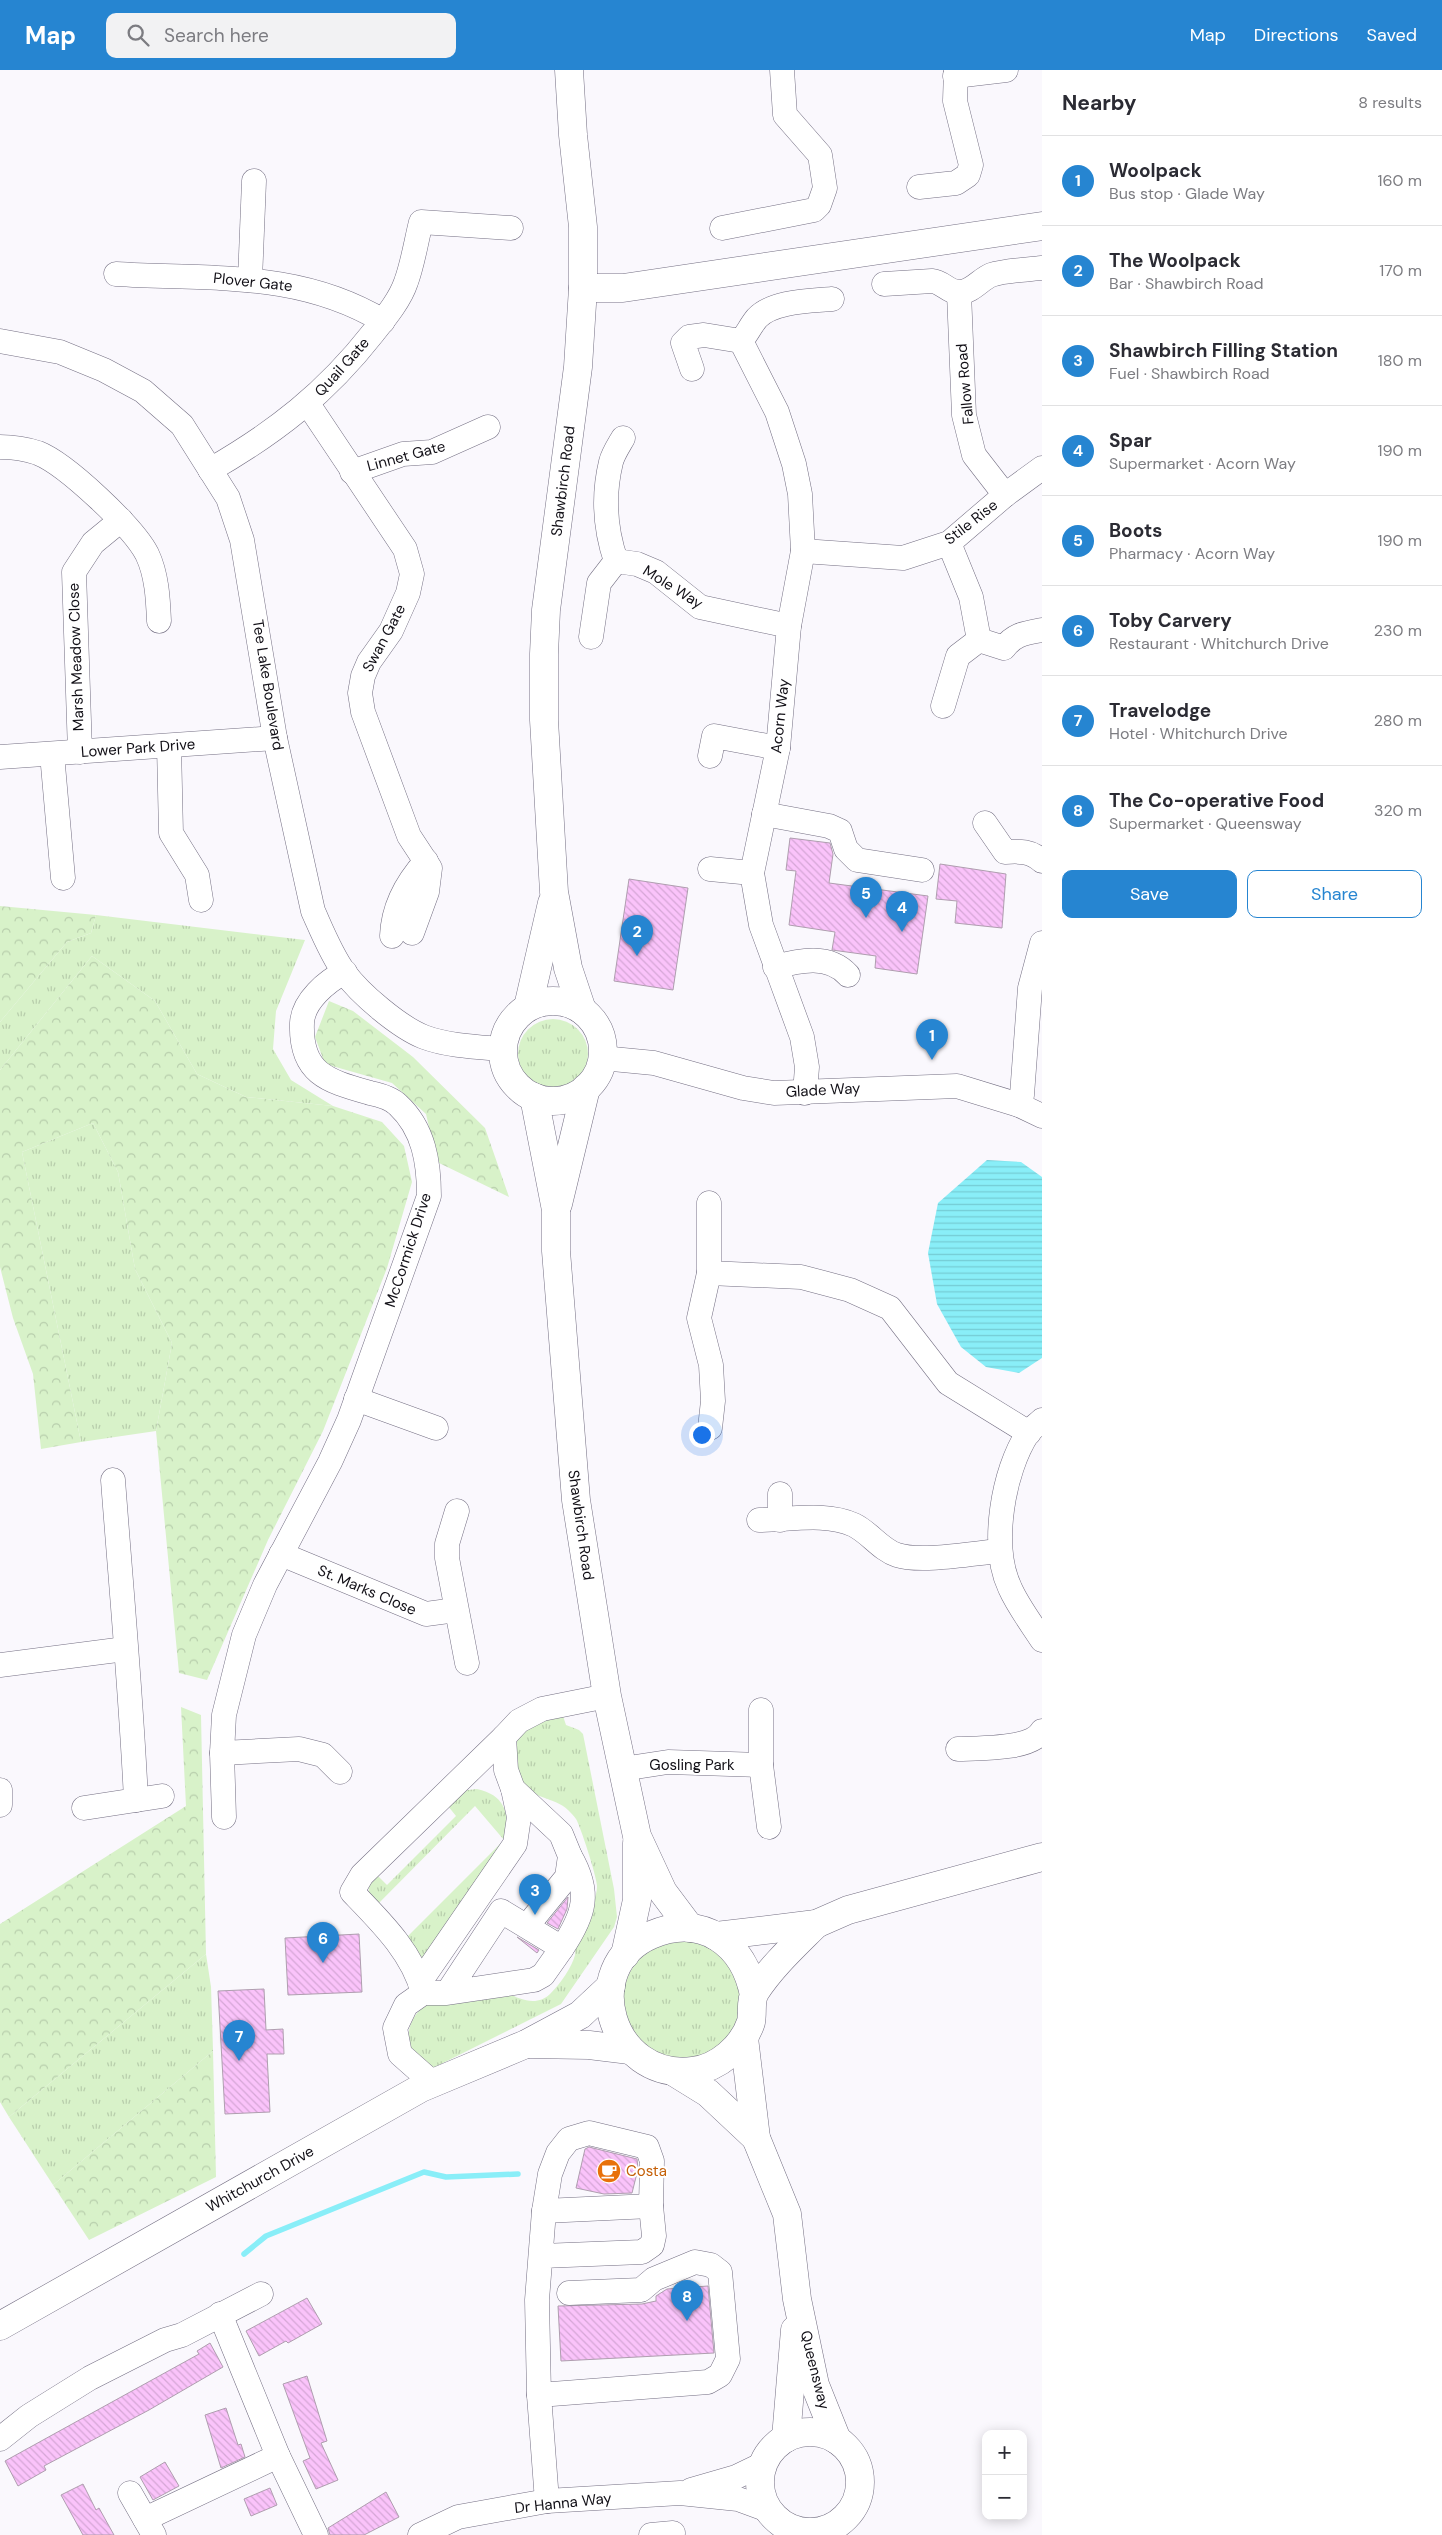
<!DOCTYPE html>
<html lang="en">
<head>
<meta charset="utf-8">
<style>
	body { margin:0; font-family:"DM Sans",sans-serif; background:#f2f2f3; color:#2b2b33 }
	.controls { position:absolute; right:15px; bottom:15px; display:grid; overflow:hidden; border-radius:10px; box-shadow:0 2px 12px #0003 }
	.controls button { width:45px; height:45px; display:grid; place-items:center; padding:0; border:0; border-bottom:1px solid #e1e1e2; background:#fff; color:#2b2b33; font:25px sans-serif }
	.you { position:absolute; left:701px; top:1364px; width:18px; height:18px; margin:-12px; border:4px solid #fff; border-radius:50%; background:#1a73e8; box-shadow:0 0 0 8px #1a73e833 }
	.badge { display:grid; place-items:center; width:32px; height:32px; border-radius:50%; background:#2685d1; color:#fff; font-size:16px; font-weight:700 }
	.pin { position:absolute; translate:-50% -41px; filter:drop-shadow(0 1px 2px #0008) }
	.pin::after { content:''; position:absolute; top:26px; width:18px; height:15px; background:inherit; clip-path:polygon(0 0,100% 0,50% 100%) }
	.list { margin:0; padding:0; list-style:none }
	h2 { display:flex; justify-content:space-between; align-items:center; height:65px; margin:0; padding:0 20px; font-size:21px }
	h2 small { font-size:16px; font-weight:400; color:#7c7c81 }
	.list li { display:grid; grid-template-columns:32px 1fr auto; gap:15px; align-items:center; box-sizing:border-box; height:90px; padding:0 20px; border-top:1px solid #e1e1e2 }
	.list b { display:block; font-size:19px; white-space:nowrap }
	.list p { margin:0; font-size:16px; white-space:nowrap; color:#7c7c81 }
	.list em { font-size:16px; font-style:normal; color:#7c7c81 }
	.actions { display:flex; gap:10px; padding:15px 20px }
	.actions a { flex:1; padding:11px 0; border:1px solid #2685d1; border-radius:10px; text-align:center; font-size:18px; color:#2685d1 }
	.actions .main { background:#2685d1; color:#fff }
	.icon { flex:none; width:28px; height:28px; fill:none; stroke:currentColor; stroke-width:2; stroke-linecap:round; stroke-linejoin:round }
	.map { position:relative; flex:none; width:1042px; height:2465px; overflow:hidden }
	header { display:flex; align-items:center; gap:30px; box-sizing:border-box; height:70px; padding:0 25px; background:#2685d1; color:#fff }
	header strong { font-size:24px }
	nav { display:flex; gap:28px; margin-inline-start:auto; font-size:18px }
	.search { width:350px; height:45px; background:#f2f2f3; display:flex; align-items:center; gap:12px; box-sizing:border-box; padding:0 18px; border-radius:10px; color:#7c7c81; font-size:19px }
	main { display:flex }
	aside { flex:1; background:#fff }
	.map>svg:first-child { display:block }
</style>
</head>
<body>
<header>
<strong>Map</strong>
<div class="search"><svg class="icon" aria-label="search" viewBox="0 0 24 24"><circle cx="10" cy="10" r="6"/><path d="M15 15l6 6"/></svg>Search here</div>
<nav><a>Map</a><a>Directions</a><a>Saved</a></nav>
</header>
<main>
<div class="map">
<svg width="1042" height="2465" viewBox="0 0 1042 2465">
	<defs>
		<pattern id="grass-tufts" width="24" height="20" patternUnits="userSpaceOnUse" patternTransform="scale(1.25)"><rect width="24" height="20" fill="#d8f2c9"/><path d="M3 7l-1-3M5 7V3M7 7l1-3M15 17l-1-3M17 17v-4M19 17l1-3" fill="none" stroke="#b8ceac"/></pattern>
		<pattern id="forest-crowns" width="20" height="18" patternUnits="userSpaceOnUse" patternTransform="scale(1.25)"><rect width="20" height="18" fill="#d8f2c9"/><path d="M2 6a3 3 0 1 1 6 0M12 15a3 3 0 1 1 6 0" fill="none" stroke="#b8ceac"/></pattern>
		<pattern id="water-rules" width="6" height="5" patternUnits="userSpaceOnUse" patternTransform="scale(1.25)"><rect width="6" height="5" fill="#89eef8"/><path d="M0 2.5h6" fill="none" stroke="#75cbd4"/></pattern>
		<pattern id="building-back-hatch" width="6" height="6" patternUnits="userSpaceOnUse" patternTransform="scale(1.25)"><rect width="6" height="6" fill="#fac3fa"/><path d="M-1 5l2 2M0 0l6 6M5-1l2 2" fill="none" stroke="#d5a6d6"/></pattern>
	</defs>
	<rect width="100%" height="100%" fill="#faf8fd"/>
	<g fill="url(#grass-tufts)">
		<path d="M 96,845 L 305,870 L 276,941 L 273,979 L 291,1010 L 333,1036 L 246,1027 L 197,1004 L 155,931 L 92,886 L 0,1000 L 0,952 L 67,872 L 91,863 Z"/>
		<circle cx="553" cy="984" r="35"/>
		<path d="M 93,1053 L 118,1102 L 135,1199 L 172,1273 L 156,1361 L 81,1372 L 22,1082 Z"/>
		<path d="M 563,1646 L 566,1655 L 579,1660 L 583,1664 L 614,1819 L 617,1847 L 614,1857 L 561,1934 L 433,1998 L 408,1978 C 407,1960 411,1943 429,1934 L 503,1920 C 517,1929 537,1938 551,1923 C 560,1914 572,1897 575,1885 C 576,1880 574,1874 575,1870 C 579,1851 596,1837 597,1817 C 598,1810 580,1755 576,1749 C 574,1746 571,1743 568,1740 C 555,1726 514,1726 513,1700 C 511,1662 526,1647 563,1646 Z"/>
		<path d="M 477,1719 C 504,1725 508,1741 508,1765 L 423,1897 L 398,1857 L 408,1866 L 504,1770 L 475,1736 L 376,1836 C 369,1828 367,1821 370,1811 L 378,1806 L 387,1815 L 456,1746 L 448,1736 L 459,1721 Z"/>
		<circle cx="682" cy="1930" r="59"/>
		<path d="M 206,1884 L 211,1917 L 213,1981 L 53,2115 L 9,2047 Z"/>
	</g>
	<g fill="url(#forest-crowns)">
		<path d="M 0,836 L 96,845 L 91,863 L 67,872 L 0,952 Z"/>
		<path d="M 92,886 L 155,931 L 197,1004 L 246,1027 L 333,1036 L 382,1052 L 404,1076 L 412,1112 L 387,1198 L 323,1361 L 268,1470 L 207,1610 L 179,1603 L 156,1361 L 172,1273 L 135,1199 L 118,1102 L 93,1053 L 22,1082 L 81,1372 L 41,1379 L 33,1304 L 13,1248 L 0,1197 L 0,1000 Z"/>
		<path d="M 329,931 L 353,941 L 413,987 L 485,1058 L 509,1127 L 437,1092 L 426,1044 L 392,1013 L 325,994 L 315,967 Z"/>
		<path d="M 181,1637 L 201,1645 L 206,1884 L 9,2047 L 0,2032 L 0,1854 L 186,1736 Z"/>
		<path d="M 213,1981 L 216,2107 L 89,2170 L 53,2115 Z"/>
	</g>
	<path fill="url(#water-rules)" d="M 987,1090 L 1021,1092 L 1042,1107 L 1042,1288 L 1019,1303 L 986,1297 L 961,1277 L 937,1234 L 928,1183 L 938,1133 Z"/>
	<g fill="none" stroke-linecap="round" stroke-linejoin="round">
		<path stroke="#89eef8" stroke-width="5.5" d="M 244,2184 L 266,2166 L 424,2102 L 446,2107 L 518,2104"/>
	</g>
	<g fill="url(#building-back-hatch)" stroke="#af9eaf">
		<path d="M 790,768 L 830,773 L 833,784 L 829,813 L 928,826 L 917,904 L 875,898 L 876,886 L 832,880 L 835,862 L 789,855 L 796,801 L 786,800 Z"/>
		<path d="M 940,794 L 1006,804 L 1002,858 L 955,853 L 957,831 L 936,829 Z"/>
		<path d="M 629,809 L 688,818 L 673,920 L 614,911 Z"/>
		<path d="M 568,1827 L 567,1839 L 558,1859 L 547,1853 Z"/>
		<path d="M 359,1864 L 362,1922 L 288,1925 L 285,1868 Z"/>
		<path d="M 517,1867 L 539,1880 L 537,1883 Z"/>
		<path d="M 264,1919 L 266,1960 L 283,1959 L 284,1984 L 267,1984 L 270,2042 L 225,2044 L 218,1921 Z"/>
		<path d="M 589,2077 L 637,2089 L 638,2099 L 632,2123 L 604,2124 L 576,2118 L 585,2079 Z"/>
		<path d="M 708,2216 L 714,2283 L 561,2291 L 558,2236 L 642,2234 L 656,2231 L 656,2226 L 667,2219 Z"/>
		<path d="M 307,2228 L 322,2254 L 288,2273 L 286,2271 L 259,2286 L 246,2261 Z"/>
		<path d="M 210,2273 L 223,2297 L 149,2340 L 44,2396 L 46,2400 L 18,2416 L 5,2391 L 199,2284 L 197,2281 Z"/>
		<path d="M 307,2306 L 327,2371 L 321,2373 L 338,2410 L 316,2419 L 303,2391 L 310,2388 L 283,2314 Z"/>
		<path d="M 226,2338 L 238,2375 L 241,2374 L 245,2387 L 221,2398 L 205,2345 Z"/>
		<path d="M 165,2392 L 179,2416 L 153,2430 L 140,2407 Z"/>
		<path d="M 83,2414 L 96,2440 L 99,2438 L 114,2465 L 83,2465 L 61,2425 Z"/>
		<path d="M 270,2418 L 277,2435 L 251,2446 L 244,2429 Z"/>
		<path d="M 386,2422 L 399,2447 L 364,2465 L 330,2465 L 328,2458 Z"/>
	</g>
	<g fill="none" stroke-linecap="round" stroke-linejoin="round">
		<g stroke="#746f83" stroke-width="25">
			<g id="minor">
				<path d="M 955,6 L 1006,0"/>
				<path d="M 919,117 L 956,113 L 968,105 L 971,95 L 955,31 L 956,0"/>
				<path d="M 722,158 L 814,140 L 819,135 L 825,118 L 820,85 L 785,45 L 782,0"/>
				<path d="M 116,204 C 210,210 298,200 383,251"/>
				<path d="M 250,210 L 254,111"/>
				<path d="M 884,214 L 932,211 C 943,212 949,223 960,222 C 972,222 981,209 991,205 C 1006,200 1026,200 1042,198"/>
				<path d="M 959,223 L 964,345 L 974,385 L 1005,425"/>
				<path d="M 0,271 L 60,282 L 104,300 L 143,321 L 182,355 L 228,428 L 242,470 L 275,668 L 313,841 C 322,861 331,884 344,902 C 360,924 399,957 424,967 C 448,976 477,977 502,979"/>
				<path d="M 741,271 L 777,342 L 794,394 L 800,424 L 803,481 L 789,556 L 778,678 L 752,803 L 761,855 L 802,967 L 807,997 L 805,1023"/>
				<path d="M 692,299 L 683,273 L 689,267 L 704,265 L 741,271 C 747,264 751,255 757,248 C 773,231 811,231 832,229"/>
				<path d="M 308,334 L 405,479 L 412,504 L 408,523 L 391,561 L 369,592 L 363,606 L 360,623 L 363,642 L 409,766 L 430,798 L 427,822 L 412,863"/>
				<path d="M 0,377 C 12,377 26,379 38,383 C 66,394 133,457 147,484 C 157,505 158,529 159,551"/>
				<path d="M 210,400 C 276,362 326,323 373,263 C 385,248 400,230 406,212 C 413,193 416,172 421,152 L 511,158"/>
				<path d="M 352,402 L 403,384 L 432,382 L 488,357"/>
				<path d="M 949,473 L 971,527 L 979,570"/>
				<path d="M 803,481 L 903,488 L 949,473 L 1005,425 L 1042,398"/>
				<path d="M 616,491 L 637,494 L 656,502 L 700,537 L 789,556"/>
				<path d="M 591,567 L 599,513 L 616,491 C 605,459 603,425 611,392 C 613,384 619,375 623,368"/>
				<path d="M 943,636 L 958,586 L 979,570 L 1004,578 C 1014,564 1026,563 1042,560"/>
				<path d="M 169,676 L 171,763 L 197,805 L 201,830"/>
				<path d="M 80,682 L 74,502 L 93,473 L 121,450"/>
				<path d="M 52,684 L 63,808"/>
				<path d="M 710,686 L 714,666 L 778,678"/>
				<path d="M 0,687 L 275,668"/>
				<path d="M 764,744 L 829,756 L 840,761 L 846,779 L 857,790 L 922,800"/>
				<path d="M 985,753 L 1005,782 C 1020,781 1031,781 1042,791"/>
				<path d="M 710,799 L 752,803"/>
				<path d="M 392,866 C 393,837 407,812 426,791"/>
				<path d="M 775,897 C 800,890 829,884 848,905"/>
				<path d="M 602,988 L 654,993 L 743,1018 L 774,1023 L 957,1016 L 1019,1035 L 1042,1046"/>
				<path d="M 1019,1035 L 1022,1025 L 1030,918 L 1042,873"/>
				<path d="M 709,1133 L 709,1203 L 699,1248 L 711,1295 L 713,1331 L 710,1358"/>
				<path d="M 709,1203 L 801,1207 L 850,1220 L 890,1238 L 948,1313 L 1029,1363"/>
				<path d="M 356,1329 L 436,1358"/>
				<path d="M 1042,1350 C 1038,1354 1032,1358 1028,1363 C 1003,1401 990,1476 1010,1518 C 1018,1536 1031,1553 1042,1570"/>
				<path d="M 113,1410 C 121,1516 131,1623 136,1730"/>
				<path d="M 780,1424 L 780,1450"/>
				<path d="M 457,1441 L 447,1474 L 447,1488 L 467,1593"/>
				<path d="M 759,1450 C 789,1450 826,1442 854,1455 C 869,1462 881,1480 897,1485 C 921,1493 975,1483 1000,1481"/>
				<path d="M 281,1484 L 426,1544 L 456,1540"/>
				<path d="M 0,1595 L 125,1579"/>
				<path d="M 761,1640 L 761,1695 L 769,1757"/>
				<path d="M 958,1679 C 979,1678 1031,1680 1042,1661"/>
				<path d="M 222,1683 L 299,1679 L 323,1685 L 340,1702"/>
				<path d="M 622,1699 L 668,1692 L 761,1695"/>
				<path d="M 0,1720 L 0,1735"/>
				<path d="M 84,1738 L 162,1726"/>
				<path d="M 224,1747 L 222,1683 L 224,1645 L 244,1565 L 265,1515 L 330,1392 L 349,1350 L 429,1126 C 429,1093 424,1059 398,1035 C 391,1028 380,1025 370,1023 C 328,1011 300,1004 302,953 C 303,931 327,911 345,902"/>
				<path d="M 527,1856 L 567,1807 L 570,1786 L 561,1764 L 513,1719 L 506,1700 L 504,1667 L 519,1651 L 542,1639 L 607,1626"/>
				<path d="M 562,1878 C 585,1844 591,1822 570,1786"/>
				<path d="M 420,1912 L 515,1774 L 519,1747 L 513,1719"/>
				<path d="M 423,1923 C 413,1883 380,1851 352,1822 L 362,1805 L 504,1667"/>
				<path d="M 421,2018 L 426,2007 L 400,1984 L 395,1958 L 406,1935 L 423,1923 L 447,1923 L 501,1841 L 562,1878 L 543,1905 L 534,1910 L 447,1923"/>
				<path d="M 544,2141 L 651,2136"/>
				<path d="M 542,2186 L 642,2182 L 652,2175 L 654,2166 L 651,2136 L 652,2091 L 647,2077 L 589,2063 L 569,2069 L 558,2083 L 550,2104 L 544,2141 L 537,2230 L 539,2325 L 547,2431"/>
				<path d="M 220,2244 L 278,2386 L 316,2465"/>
				<path d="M 539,2325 L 708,2312 L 720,2305 L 728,2289 L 720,2202 L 711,2195 L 695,2192 L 654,2209 L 641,2220 L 569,2223"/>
				<path d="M 0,2369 L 29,2346 L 90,2308 L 165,2270 L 182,2265 L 261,2224"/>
				<path d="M 691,2420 L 736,2407 L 763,2394"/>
				<path d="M 130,2423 L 154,2465"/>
				<path d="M 145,2449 L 278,2386"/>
				<path d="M 420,2465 L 458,2447 L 547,2431 L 680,2423 L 738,2429 L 768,2440"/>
				<path d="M 651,2465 L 673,2463"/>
			</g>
		</g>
		<g stroke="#746f83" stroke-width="29">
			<g id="major">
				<path d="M 569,0 L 573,65 L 583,157 L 583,218 L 578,297 L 546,540 L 544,584 L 544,650 L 554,822 L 568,898 L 582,940"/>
				<path d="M 583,218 L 623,218 L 1042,156"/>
				<circle cx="553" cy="981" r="50"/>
				<path d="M 528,937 L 552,833"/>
				<path d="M 534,1027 L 556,1140 L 556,1181 L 576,1430 L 607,1626 L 637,1766 L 663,1822 L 690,1858"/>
				<path d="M 558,1134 L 586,1018"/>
				<path d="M 716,1866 L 816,1854 L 848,1840 L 1042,1787"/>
				<path d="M 625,1885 L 637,1830 L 637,1773"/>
				<path d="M 754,1925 C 744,1873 702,1843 651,1865 C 577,1897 610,2011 693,2001 C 718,1998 743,1977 751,1952 C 753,1943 750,1931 755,1922 C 772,1896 794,1876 816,1854"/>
				<path d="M 744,1968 L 756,2068 L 787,2144 L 797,2229 L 815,2315 L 837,2370"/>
				<path d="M 527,1974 L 589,1975 L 630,1980"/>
				<path d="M 674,2002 L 708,2023 L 756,2068"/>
				<path d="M 0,2256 L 421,2018 L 526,1974 L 580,1945 L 611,1916"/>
				<circle cx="810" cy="2412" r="50"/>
				<path d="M 786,2368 L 795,2260"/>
			</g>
		</g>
		<use href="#minor" stroke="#fff" stroke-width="24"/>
		<use href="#major" stroke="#fff" stroke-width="28"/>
	</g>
	<defs>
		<g id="cafe-disc" transform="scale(1.25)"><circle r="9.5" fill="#e8710a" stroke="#fff"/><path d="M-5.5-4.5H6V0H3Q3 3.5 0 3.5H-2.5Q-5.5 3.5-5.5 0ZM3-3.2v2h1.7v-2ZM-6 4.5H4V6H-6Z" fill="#fff"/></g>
	</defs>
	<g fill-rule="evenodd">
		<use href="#cafe-disc" x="609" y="2101"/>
	</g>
	<g text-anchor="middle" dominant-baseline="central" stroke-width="4" stroke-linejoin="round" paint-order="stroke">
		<g font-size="15" fill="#110f16" stroke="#fff">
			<text transform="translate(253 212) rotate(6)">Plover Gate</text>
			<text transform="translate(342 297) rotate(-48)">Quail Gate</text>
			<text transform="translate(965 314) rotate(-95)">Fallow Road</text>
			<text transform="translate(406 386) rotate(-15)">Linnet Gate</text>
			<text transform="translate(563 411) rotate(-83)">Shawbirch Road</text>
			<text transform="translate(971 452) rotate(-38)">Stile Rise</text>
			<text transform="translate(673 517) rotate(32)">Mole Way</text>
			<text transform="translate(384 568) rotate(-62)">Swan Gate</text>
			<text transform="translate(76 587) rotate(-92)">Marsh Meadow Close</text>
			<text transform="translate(268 615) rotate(81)">Tee Lake Boulevard</text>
			<text transform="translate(780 646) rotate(-84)">Acorn Way</text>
			<text transform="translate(138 678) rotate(-4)">Lower Park Drive</text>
			<text transform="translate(823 1020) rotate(-3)">Glade Way</text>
			<text transform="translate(408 1180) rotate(-72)">McCormick Drive</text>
			<text transform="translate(581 1455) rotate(82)">Shawbirch Road</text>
			<text transform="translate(367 1520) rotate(23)">St. Marks Close</text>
			<text x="692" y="1695">Gosling Park</text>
			<text transform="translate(260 2109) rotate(-29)">Whitchurch Drive</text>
			<text transform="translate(815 2300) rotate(76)">Queensway</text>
			<text transform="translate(563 2433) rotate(-6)">Dr Hanna Way</text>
		</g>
		<g font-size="15" fill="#c56008" stroke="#fff" text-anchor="start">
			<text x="626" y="2101">Costa</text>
		</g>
	</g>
</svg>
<div class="controls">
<button>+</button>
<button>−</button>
</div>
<div class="you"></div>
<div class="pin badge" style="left:932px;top:990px">1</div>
<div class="pin badge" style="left:637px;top:886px">2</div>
<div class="pin badge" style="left:535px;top:1845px">3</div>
<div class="pin badge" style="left:902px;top:862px">4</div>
<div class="pin badge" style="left:866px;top:848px">5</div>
<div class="pin badge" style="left:323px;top:1893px">6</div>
<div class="pin badge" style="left:239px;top:1991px">7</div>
<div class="pin badge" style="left:687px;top:2251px">8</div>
</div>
<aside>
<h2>Nearby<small>8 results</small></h2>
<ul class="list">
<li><span class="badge">1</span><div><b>Woolpack</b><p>Bus stop · Glade Way</p></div><em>160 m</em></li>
<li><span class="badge">2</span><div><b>The Woolpack</b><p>Bar · Shawbirch Road</p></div><em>170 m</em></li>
<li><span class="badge">3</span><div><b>Shawbirch Filling Station</b><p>Fuel · Shawbirch Road</p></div><em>180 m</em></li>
<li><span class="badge">4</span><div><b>Spar</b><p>Supermarket · Acorn Way</p></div><em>190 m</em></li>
<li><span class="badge">5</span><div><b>Boots</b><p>Pharmacy · Acorn Way</p></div><em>190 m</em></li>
<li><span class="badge">6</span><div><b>Toby Carvery</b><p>Restaurant · Whitchurch Drive</p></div><em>230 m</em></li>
<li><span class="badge">7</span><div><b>Travelodge</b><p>Hotel · Whitchurch Drive</p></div><em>280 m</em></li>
<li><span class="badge">8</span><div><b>The Co-operative Food</b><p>Supermarket · Queensway</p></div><em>320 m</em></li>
</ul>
<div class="actions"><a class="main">Save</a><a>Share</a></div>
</aside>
</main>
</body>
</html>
